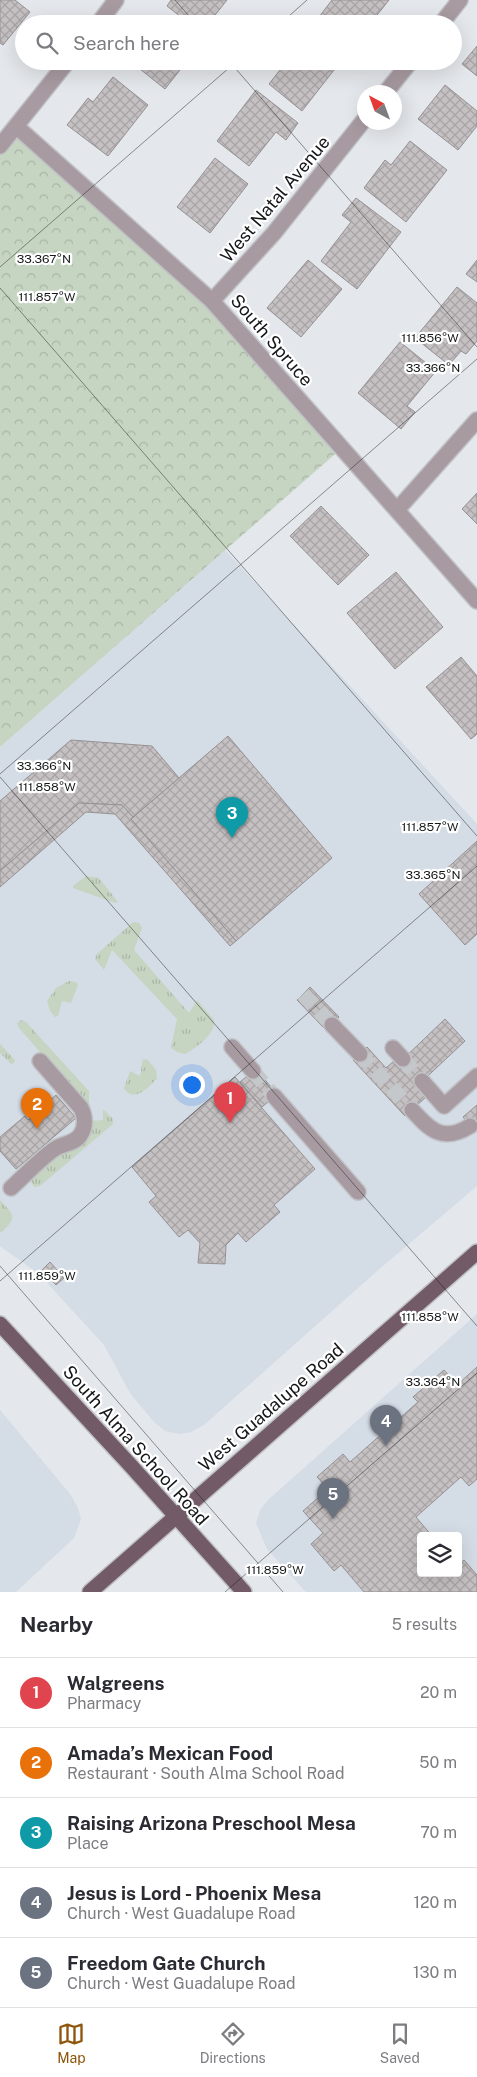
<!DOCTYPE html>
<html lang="en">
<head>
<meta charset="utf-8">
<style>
	body { margin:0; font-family:"Public Sans",sans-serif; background:#f2f2f3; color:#2b2b33 }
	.controls { position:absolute; right:15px; bottom:15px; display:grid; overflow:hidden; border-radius:5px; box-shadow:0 5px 20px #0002 }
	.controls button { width:45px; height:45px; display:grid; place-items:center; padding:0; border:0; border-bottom:1px solid #e1e1e2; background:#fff; color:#2b2b33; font:25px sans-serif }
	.compass { position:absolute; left:357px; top:85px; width:45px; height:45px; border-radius:50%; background:#fff; box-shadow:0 5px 20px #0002; rotate:319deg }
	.you { position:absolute; left:191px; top:1084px; width:18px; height:18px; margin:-12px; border:4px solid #fff; border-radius:50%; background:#1a73e8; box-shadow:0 0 0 8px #1a73e833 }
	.badge { display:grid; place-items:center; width:32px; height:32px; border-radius:50%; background:#8d560b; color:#fff; font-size:16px; font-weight:700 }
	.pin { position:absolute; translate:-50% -41px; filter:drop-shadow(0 1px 2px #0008) }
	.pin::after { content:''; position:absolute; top:26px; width:18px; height:15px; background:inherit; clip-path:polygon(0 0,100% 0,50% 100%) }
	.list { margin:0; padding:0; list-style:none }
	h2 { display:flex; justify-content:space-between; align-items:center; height:65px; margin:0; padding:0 20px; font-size:21px }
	h2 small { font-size:16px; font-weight:400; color:#7c7c81 }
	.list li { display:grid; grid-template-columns:32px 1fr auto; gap:15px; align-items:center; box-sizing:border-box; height:70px; padding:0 20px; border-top:1px solid #e1e1e2 }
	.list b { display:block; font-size:19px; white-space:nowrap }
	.list p { margin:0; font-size:16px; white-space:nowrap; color:#7c7c81 }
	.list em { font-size:16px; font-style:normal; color:#7c7c81 }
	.icon { flex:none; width:28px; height:28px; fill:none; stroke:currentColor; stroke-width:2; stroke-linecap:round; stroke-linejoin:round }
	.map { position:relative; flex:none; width:477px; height:1592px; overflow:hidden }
	.search { position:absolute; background:#fff; box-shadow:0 5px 20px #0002; left:15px; right:15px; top:15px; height:55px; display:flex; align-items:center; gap:12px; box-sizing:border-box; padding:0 18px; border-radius:28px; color:#7c7c81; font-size:19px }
	.sheet { height:415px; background:#fff }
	nav { display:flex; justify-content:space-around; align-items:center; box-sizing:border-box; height:70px; border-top:1px solid #e1e1e2; background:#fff; font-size:14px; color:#7c7c81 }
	nav a { display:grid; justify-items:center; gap:2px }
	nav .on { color:#8d560b }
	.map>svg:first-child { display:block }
</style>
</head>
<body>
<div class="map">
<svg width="477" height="1592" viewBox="0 0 477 1592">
	<defs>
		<pattern id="grass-tufts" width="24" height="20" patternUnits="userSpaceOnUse" patternTransform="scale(1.25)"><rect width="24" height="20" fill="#c6d4c2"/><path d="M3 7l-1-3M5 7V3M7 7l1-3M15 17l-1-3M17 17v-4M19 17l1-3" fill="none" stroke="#a9b5a6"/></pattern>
		<pattern id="park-crowns" width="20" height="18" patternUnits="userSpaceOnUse" patternTransform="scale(1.25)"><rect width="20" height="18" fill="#c6d4c2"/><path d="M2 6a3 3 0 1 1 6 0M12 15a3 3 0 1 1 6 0" fill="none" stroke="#a9b5a6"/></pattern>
		<pattern id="building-cross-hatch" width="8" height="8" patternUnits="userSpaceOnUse" patternTransform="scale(1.25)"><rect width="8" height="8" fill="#c5c0c1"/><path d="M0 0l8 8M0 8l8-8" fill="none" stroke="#a8a4a5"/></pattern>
	</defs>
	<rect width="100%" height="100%" fill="#e4e7eb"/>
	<g fill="#d4dce6" fill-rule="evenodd">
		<path d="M 225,550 L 477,824 L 477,1186 L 376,1272 L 204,1425 L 191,1432 L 180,1434 L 165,1431 L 154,1422 L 130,1393 L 104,1345 L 39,1274 L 0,1246 L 0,747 Z"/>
		<path d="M 477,1314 L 477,1592 L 306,1592 L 267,1549 L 256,1523 L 260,1510 L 268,1500 ZM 421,1536 L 458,1536 L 458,1573 L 421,1573 Z"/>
		<path d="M 0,1410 L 70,1494 L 78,1508 L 81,1519 L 74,1538 L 16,1592 L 0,1592 Z"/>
	</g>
	<g fill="url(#grass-tufts)">
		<path d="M 86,876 L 99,878 L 118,902 L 115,903 L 73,888 L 73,886 Z"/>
		<path d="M 133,922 L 139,923 L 142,928 L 134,950 L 189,1013 L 197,1000 L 214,1020 C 217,1033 195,1049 185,1054 L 177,1052 L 171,1048 L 177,1019 L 112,950 L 104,970 L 95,959 L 97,954 Z"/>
		<path d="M 69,981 L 76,982 L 78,985 L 71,1003 L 62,1001 L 58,1016 L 55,1017 L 50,1011 L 47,1001 L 56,988 Z"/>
		<path d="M 21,1020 L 26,1022 L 89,1091 L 89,1108 L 19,1028 L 17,1023 Z"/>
		<path d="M 0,1044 L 15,1060 L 14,1063 L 11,1064 L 0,1053 Z"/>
		<path d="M 143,1059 L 148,1060 L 156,1070 L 157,1078 C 150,1087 133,1104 124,1088 L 130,1071 L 140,1076 Z"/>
		<path d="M 103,1109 L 113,1119 L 113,1124 L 40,1186 L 34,1187 L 31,1182 L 32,1178 C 40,1171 48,1162 57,1157 C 78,1145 89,1150 90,1121 L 103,1120 Z"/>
		<path d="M 0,1200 C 15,1216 18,1218 0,1233 Z"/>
	</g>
	<path fill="url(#park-crowns)" d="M 17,127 L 212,301 L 342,448 L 0,747 L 0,146 Z"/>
	<g fill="url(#building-cross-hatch)" stroke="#969193">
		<path d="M 0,0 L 15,0 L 30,12 L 3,45 L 0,43 Z"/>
		<path d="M 171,0 L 227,0 L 208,24 L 190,24 L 167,6 Z"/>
		<path d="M 332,0 L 389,0 L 370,24 L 327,24 L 319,17 Z"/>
		<path d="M 477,46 L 477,76 L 462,64 Z"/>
		<path d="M 130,61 L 187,61 L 165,89 Z"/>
		<path d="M 287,61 L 341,61 L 302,111 L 269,84 Z"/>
		<path d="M 113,77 L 148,105 L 108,156 L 67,125 L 88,98 L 93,102 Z"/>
		<path d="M 445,85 L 477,111 L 477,126 L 458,150 L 418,119 Z"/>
		<path d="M 256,90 L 298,123 L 286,140 L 276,132 L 249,166 L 217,141 Z"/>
		<path d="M 410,141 L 447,170 L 406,222 L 364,188 L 385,160 L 391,165 Z"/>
		<path d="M 215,158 L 248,184 L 210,233 L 177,207 Z"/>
		<path d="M 356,198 L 401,232 L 357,289 L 321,261 L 351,222 L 342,215 Z"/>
		<path d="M 308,260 L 342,289 L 301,337 L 267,308 Z"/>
		<path d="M 477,260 L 477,282 L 466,274 Z"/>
		<path d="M 457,287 L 477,303 L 477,341 L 466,354 L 461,351 L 449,365 L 415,338 Z"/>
		<path d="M 400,342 L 436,371 L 407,406 L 415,412 L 401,429 L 358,393 Z"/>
		<path d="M 477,493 L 477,524 L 462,509 Z"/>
		<path d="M 321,506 L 369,555 L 338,585 L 290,536 Z"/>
		<path d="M 396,572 L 443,627 L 395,669 L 347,613 Z"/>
		<path d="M 461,657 L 477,676 L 477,734 L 471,739 L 426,687 Z"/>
		<path d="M 228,736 L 332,858 L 236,941 L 131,819 Z"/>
		<path d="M 71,740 L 152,746 L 179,778 L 133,817 L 122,805 L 79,803 L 0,871 L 0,801 Z"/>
		<path d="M 79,803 L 122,805 L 133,817 L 131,819 L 236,941 L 230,946 L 115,814 L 86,812 L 0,887 L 0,871 Z"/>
		<path d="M 477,841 L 477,934 L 465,945 L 419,894 Z"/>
		<path d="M 310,987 L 339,1017 L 326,1030 L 297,1000 Z"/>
		<path d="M 445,1019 L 465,1041 L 416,1087 L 426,1097 L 405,1116 L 353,1060 L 367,1047 L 386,1068 L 395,1060 L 399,1063 Z"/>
		<path d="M 256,1069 L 277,1094 L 262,1107 L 240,1082 Z"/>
		<path d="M 235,1077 L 315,1169 L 274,1205 L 280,1212 L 246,1242 L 238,1233 L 226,1245 L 225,1264 L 198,1263 L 200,1243 L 188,1230 L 179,1237 L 149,1202 L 156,1196 L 132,1167 Z"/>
		<path d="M 56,1095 L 76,1118 L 16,1169 L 0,1151 L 0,1137 L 25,1116 L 28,1120 Z"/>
		<path d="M 477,1105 L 477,1130 L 475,1132 L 463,1117 Z"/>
		<path d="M 50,1262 L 64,1278 L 56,1285 L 42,1270 Z"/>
		<path d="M 477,1367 L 477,1479 L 469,1486 L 461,1477 L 416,1517 L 432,1536 L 421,1536 L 421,1573 L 458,1573 L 458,1565 L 464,1560 L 477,1575 L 477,1592 L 364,1592 L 341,1565 L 334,1571 L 311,1544 L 323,1533 L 303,1511 L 328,1489 L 317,1477 L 343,1454 L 350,1462 L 418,1402 L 413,1397 L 444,1370 L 457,1385 Z"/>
	</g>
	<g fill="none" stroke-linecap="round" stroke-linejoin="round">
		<g stroke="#c5c8cb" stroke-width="15" stroke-dasharray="15 8" stroke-linecap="butt">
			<path d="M 303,994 L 332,1025"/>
			<path d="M 360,1054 L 412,1110"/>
			<path d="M 403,1059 L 422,1081"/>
			<path d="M 253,1071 L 274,1096"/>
		</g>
		<g stroke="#bfc1c5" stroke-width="18">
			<g id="minor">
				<path d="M 98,24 L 116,0"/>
				<path d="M 441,24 L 460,0"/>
				<path d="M 386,92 L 411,61"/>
				<path d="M 17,127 L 212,301 L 477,601"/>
				<path d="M 0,146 L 68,61"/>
				<path d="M 212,301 L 274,233 L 364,120"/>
				<path d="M 397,510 L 477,420"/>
				<path d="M 332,1025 L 360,1054"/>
				<path d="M 232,1047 L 253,1071"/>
				<path d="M 393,1048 L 403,1059"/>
				<path d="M 422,1081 L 444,1106 L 477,1076"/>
				<path d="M 274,1096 L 358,1192"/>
				<path d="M 412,1110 C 430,1130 443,1143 470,1126"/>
				<path d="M 11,1188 C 22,1178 47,1152 58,1147 C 66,1143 76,1143 81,1134 C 86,1126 85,1116 81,1108 L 40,1061"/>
			</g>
		</g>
		<g stroke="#bfc1c5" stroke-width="18">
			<g id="major">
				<path d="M 0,1324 L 132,1467 L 244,1592"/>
				<path d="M 90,1592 L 477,1252"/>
			</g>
		</g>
		<use href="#minor" stroke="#a89aa1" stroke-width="15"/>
		<use href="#major" stroke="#735a67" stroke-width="15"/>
	</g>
	<path fill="none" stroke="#141617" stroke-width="1" stroke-opacity="0.45" d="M 175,0 L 196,24M 280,24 L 307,0M 229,61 L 477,347M 0,267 L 237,61M 0,288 L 477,836M 0,774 L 477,359M 0,777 L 477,1326M 0,1266 L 283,1592M 0,1281 L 477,866M 225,1592 L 477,1373"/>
	<g text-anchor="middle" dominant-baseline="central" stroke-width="4.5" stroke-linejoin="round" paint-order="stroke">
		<g font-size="18" fill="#141617" stroke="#fff">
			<text transform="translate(275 199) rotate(-50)">West Natal Avenue</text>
			<text transform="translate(272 340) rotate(49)">South Spruce</text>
			<text transform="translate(271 1407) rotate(-41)">West Guadalupe Road</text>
			<text transform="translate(136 1445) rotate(48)">South Alma School Road</text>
		</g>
	</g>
	<g font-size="12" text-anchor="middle" fill="#141617" stroke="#fff" stroke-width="4.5" stroke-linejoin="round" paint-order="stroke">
		<text x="44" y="263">33.367°N</text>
		<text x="47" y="301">111.857°W</text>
		<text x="430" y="342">111.856°W</text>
		<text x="433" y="372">33.366°N</text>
		<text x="44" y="770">33.366°N</text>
		<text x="47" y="791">111.858°W</text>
		<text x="430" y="831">111.857°W</text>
		<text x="433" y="879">33.365°N</text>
		<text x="47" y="1280">111.859°W</text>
		<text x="430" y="1321">111.858°W</text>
		<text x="433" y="1386">33.364°N</text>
		<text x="275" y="1574">111.859°W</text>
	</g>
</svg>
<div class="controls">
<button><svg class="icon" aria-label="layers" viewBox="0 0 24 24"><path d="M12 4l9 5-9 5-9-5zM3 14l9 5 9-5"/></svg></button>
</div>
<svg class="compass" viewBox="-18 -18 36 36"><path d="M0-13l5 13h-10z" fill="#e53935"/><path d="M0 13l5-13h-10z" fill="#7c7c81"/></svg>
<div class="you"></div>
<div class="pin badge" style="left:230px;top:1123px;background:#e0444e">1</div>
<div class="pin badge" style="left:37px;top:1129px;background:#e8710a">2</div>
<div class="pin badge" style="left:232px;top:838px;background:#0f9aa8">3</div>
<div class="pin badge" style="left:386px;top:1446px;background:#6b7280">4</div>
<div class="pin badge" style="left:333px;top:1519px;background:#6b7280">5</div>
<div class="search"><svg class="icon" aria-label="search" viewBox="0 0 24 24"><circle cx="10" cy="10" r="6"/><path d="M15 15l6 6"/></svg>Search here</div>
</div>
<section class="sheet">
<h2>Nearby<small>5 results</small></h2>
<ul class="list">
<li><span class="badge" style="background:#e0444e">1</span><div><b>Walgreens</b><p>Pharmacy</p></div><em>20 m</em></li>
<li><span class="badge" style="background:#e8710a">2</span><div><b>Amada’s Mexican Food</b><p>Restaurant · South Alma School Road</p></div><em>50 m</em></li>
<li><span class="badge" style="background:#0f9aa8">3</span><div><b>Raising Arizona Preschool Mesa</b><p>Place</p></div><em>70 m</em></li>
<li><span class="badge" style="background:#6b7280">4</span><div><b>Jesus is Lord - Phoenix Mesa</b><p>Church · West Guadalupe Road</p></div><em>120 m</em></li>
<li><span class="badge" style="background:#6b7280">5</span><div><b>Freedom Gate Church</b><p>Church · West Guadalupe Road</p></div><em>130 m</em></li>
</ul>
</section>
<nav>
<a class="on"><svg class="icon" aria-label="map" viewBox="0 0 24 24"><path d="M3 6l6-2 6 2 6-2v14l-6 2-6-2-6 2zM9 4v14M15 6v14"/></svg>Map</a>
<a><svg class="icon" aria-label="directions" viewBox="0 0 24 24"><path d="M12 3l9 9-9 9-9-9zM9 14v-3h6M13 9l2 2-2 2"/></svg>Directions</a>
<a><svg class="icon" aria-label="saved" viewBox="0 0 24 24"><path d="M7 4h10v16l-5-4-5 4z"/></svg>Saved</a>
</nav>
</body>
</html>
